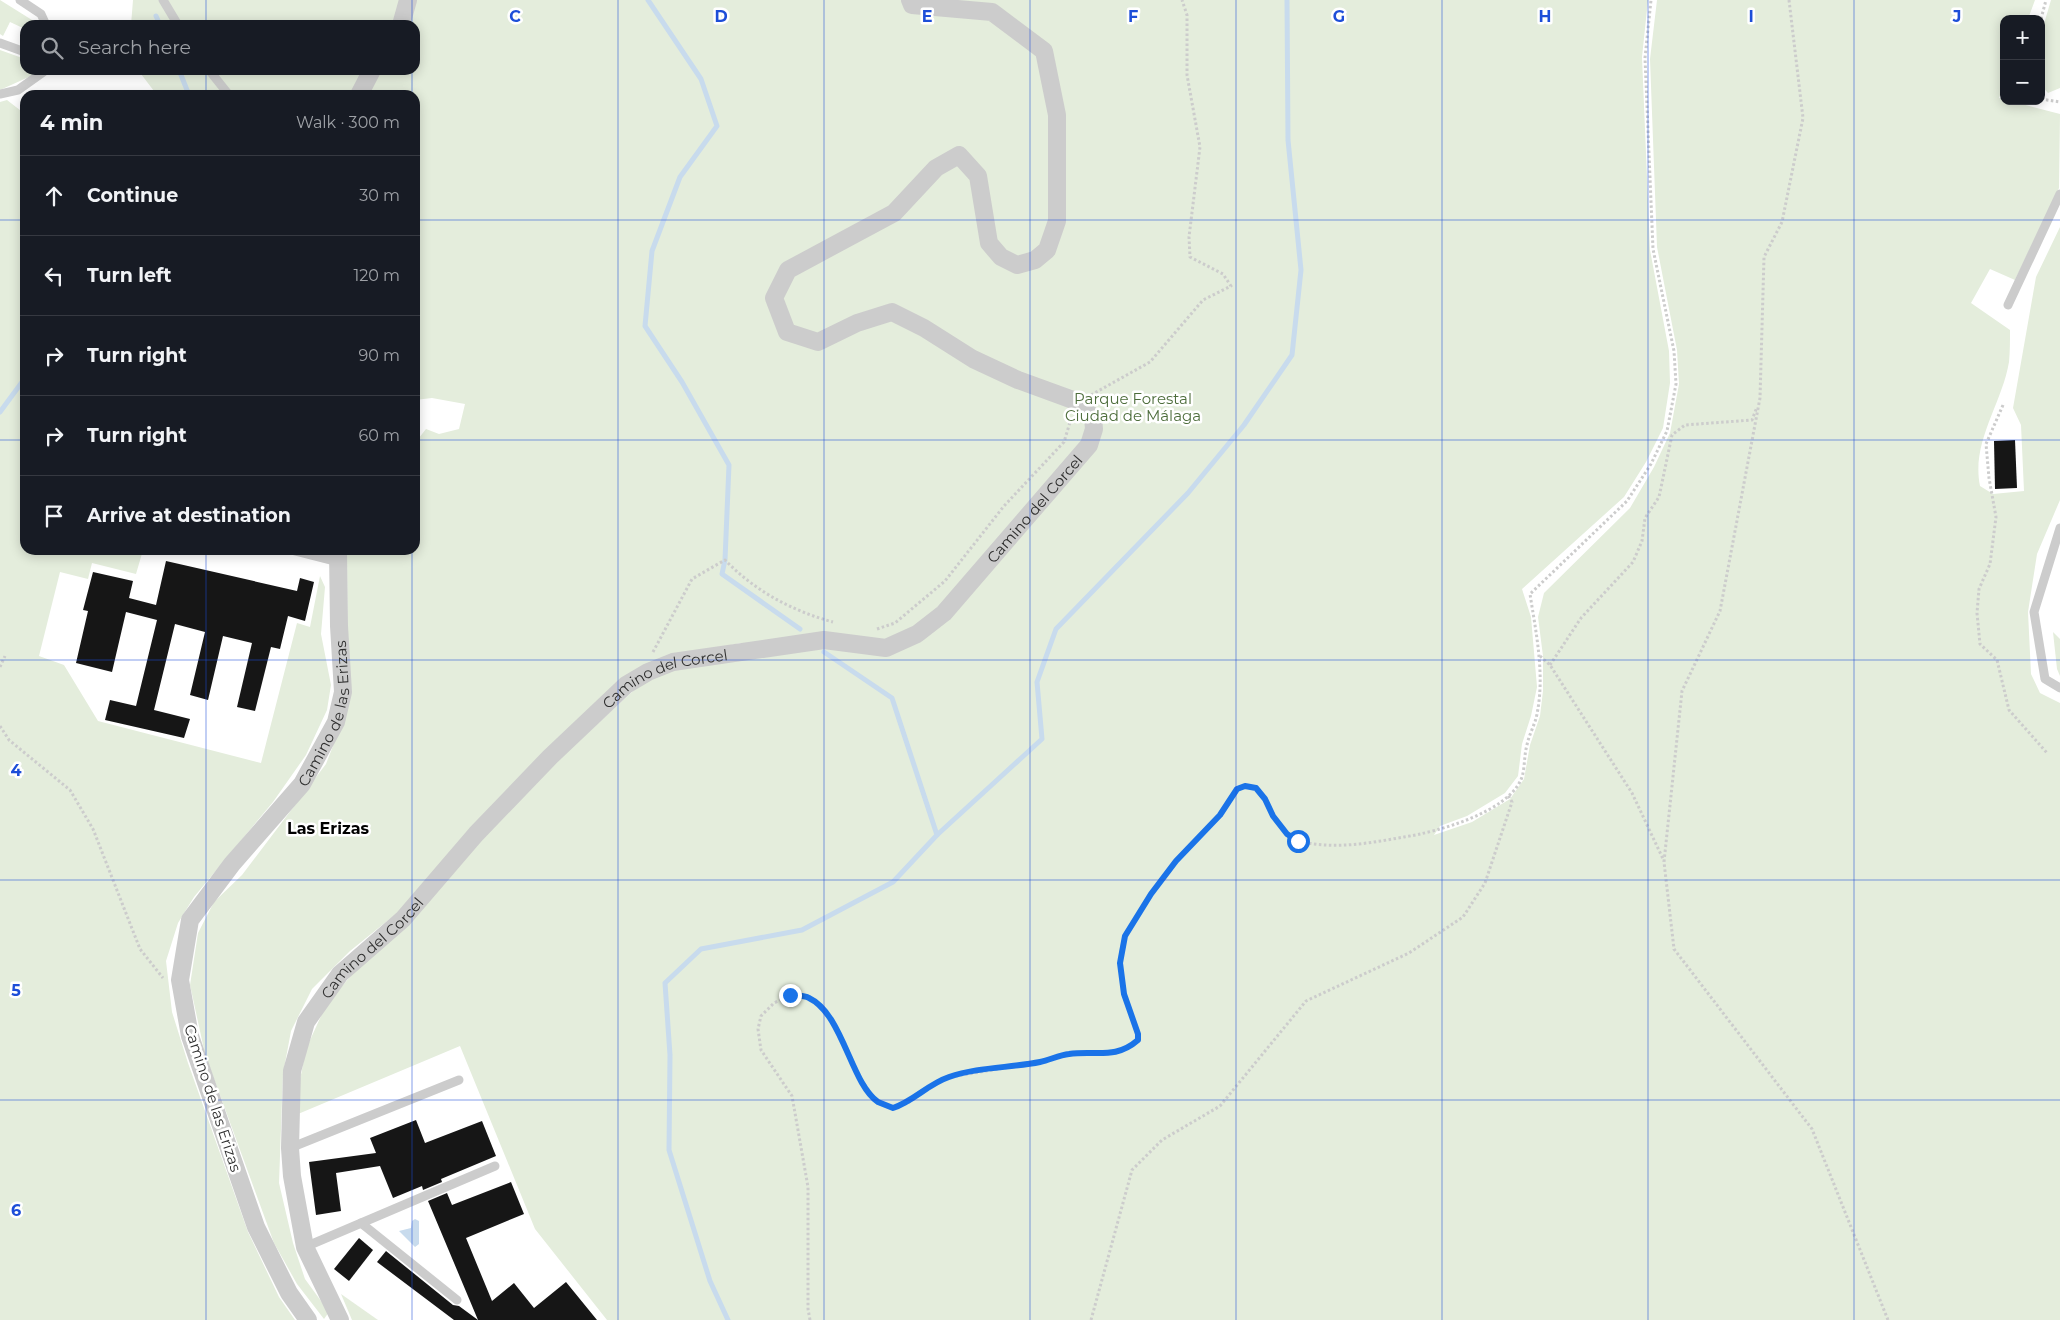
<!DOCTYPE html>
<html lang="en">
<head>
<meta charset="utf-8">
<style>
	body { margin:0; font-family:Montserrat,sans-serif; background:#242831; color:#f1f3f6 }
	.controls { position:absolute; right:15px; top:15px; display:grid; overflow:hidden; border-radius:10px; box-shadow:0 2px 12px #0003 }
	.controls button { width:45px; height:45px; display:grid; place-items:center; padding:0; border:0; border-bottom:1px solid #363941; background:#171b24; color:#f1f3f6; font:25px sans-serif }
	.stop { position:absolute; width:15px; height:15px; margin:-11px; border:4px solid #1a73e8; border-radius:50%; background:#fff }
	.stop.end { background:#1a73e8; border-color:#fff; box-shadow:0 1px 5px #0008 }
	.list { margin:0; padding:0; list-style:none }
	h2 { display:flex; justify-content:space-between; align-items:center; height:65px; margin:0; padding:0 20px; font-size:21px }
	h2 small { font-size:16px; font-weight:400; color:#9ea1a6 }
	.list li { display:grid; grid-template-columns:32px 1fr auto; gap:15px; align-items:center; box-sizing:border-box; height:80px; padding:0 20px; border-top:1px solid #363941 }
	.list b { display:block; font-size:19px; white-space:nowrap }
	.list em { font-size:16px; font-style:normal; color:#9ea1a6 }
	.icon { flex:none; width:28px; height:28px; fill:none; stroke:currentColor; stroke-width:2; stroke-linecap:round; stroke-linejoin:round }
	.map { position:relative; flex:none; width:2060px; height:1320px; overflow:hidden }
	.search { position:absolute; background:#171b24; box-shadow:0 2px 12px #0003; left:20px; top:20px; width:400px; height:55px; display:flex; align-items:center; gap:12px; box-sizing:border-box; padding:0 18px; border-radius:15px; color:#9ea1a6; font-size:19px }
	.panel { position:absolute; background:#171b24; box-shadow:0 2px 12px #0003; left:20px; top:90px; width:400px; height:465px; border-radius:15px }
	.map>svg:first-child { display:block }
</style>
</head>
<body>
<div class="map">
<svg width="2060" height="1320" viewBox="0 0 2060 1320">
	<rect width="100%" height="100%" fill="#fff"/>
	<g fill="#e4eddc">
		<path d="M 0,0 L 40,25 L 25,25 L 25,29 L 10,22 L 3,36 L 0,34 Z"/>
		<path d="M 133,0 L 1648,0 L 1642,57 L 1650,250 L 1669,351 L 1670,383 L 1663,428 L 1646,462 L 1624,497 L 1522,589 L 1531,617 L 1537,687 L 1531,716 L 1522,744 L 1518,776 L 1505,793 L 1467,816 L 1440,826 L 1434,835 L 1472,822 L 1510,799 L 1524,779 L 1530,745 L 1540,716 L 1543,691 L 1543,656 L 1538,617 L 1544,593 L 1630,508 L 1654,467 L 1670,433 L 1679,384 L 1677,350 L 1657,247 L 1650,59 L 1657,0 L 2035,0 L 2028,19 L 2004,19 L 2004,84 L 1999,98 L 2060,114 L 2059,188 L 2015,280 L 1990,269 L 1971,303 L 2010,330 C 2010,341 2010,351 2009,362 C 2002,404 1971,442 1980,486 L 1993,494 L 2024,491 L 2021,425 L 2013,408 L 2036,277 L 2060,227 L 2060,500 L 2037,554 L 2028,612 L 2031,674 L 2040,693 L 2060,703 L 2060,1320 L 607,1320 L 535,1229 L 460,1046 L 298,1114 L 298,1090 L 306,1049 L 326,1005 L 361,964 L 412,919 L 483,838 L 555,763 L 633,691 L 653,677 L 680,668 L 741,659 L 741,643 L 666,658 L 623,679 L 544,753 L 397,913 L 350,951 L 312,989 L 291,1031 L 283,1074 L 279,1183 L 293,1243 L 305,1279 L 329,1312 L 324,1319 L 297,1284 L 274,1243 L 205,1054 L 190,985 L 198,933 L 214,902 L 242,875 L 326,764 L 348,707 L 347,550 L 415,550 L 415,443 L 426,429 L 439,434 L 459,429 L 465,404 L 432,398 L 415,400 L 415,95 L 157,95 L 141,74 L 129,73 L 129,70 L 415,70 L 415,25 L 131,25 Z"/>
		<path d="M 2051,0 L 2060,0 L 2060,88 L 2048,93 L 2041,85 L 2041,34 Z"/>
		<path d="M 0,50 L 25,59 L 25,70 L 42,71 L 0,90 Z"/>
		<path d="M 7,100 L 25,114 L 25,550 L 143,550 L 136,574 L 92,563 L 88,579 L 60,572 L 39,656 L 64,665 L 98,721 L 261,763 L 297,623 L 310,627 L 320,576 L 325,587 L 321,634 L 331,685 L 327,710 L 306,755 L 273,802 L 194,897 L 178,923 L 166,961 L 172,1012 L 188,1063 L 248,1232 L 279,1297 L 295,1320 L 0,1320 L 0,102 Z"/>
		<path d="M 2053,632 L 2060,639 L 2060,676 L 2057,669 Z"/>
		<path d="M 341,1294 L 378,1320 L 352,1320 Z"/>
	</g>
	<path fill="#c8dbed" d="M 415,1219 L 419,1221 L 419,1244 L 415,1247 L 399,1231 L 411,1228 L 412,1221 Z"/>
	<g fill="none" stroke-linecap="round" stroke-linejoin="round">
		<g stroke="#c8dbed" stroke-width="5">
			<path d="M 648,0 L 701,79 L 717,126 L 680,177 L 652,251 L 645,326 L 682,382 L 729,465 L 725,560 L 722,574 L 800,629"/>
			<path d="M 156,16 L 160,25"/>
			<path d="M 179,70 L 189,95"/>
			<path d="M 0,412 L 25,378"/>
			<path d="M 824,652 L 892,698 L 937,835"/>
			<path d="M 728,1320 L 710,1281 L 669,1150 L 670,1055 L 665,983 L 701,949 L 802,930 L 893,882 L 937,835 L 1042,739 L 1037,682 L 1056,629 L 1188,493 L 1244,425 L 1292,355 L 1301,270 L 1288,140 L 1287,0"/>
		</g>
	</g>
	<g fill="#161616">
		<path d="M 2015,440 L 2017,488 L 1995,489 L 1994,441 Z"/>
		<path d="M 166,561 L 297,591 L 300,578 L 314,582 L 305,621 L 288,616 L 280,649 L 271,647 L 255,711 L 237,707 L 252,643 L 223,636 L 208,700 L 190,695 L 205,632 L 175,624 L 154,710 L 190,719 L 184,738 L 105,720 L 110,700 L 136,706 L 157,620 L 126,612 L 112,672 L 76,663 L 88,611 L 83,610 L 93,572 L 133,581 L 129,598 L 156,605 Z"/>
		<path d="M 416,1120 L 425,1143 L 482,1121 L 496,1156 L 441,1179 L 442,1182 L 423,1190 L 422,1186 L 393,1198 L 380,1166 L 336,1173 L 341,1211 L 316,1215 L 309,1162 L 376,1153 L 370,1138 Z"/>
		<path d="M 511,1182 L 524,1214 L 466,1238 L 492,1301 L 514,1283 L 534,1308 L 566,1282 L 597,1320 L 478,1320 L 428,1201 L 447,1193 L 452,1205 Z"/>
		<path d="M 359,1238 L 373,1250 L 349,1281 L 334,1269 Z"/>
		<path d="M 386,1251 L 453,1305 L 459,1306 L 478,1320 L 454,1320 L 377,1262 Z"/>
	</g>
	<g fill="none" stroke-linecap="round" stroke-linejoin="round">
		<g stroke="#ccc" stroke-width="3" stroke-dasharray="2.5 2.5" stroke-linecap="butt">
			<path d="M 1789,0 L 1803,118 L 1782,222 L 1764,257 L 1760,398 L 1720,611 L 1682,691 L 1664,862 L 1674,949 L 1812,1129 L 1888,1320"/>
			<path d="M 2041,19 L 2046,0"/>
			<path d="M 2041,99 L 2060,102"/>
			<path d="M 1091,395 L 1150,362 L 1203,300 L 1231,286 L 1223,274 L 1190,257 L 1189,237 L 1200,147 L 1187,75 L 1187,15 L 1182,0"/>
			<path d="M 2003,405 L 1986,444 L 1989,478 L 1996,517 L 1990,564 L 1979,589 L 1977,613 L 1980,644 L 1997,660 L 2009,710 L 2047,753"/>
			<path d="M 877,629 L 895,623 L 945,581 L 1004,506 L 1064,442 L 1071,419"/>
			<path d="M 653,652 L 692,579 L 725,560 C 755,591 792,611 833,622"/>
			<path d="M 1540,656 L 1550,665 L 1632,793 L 1664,861"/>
			<path d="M 1550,665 L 1581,618 L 1633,562 L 1642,541 L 1645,518 L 1659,497 L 1672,435 L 1685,425 L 1752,420 L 1757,407"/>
			<path d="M 0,667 L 5,656"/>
			<path d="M 0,726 L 9,740 L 70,790 L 93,829 L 140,949 L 163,978"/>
			<path d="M 810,1320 L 808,1309 L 808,1187 L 792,1096 L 761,1050 L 758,1029 L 761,1016 L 774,1003 L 790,995 L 808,997 L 824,1010 L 848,1050 L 861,1080 L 877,1101 L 893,1108 L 908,1103 L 933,1084 L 950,1077 L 1041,1062 L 1069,1054 L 1107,1054 L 1127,1049 L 1138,1040 L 1138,1034 C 1128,1003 1112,968 1125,936 C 1128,929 1134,922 1138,915 C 1150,896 1162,877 1178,860 C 1191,845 1207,831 1219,816 C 1226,807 1232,787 1245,786 C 1269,785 1274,834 1299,841 C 1333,850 1370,843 1404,837 C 1437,832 1510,812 1522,777 C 1525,767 1524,755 1527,745 C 1529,734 1535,725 1537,714 C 1545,674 1536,633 1530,594 L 1627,501 L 1651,464 L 1667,431 L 1676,384 L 1674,351 L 1653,249 L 1645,58 L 1651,0"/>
			<path d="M 1091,1320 L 1132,1170 L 1162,1140 L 1220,1106 L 1306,1001 L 1409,953 L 1463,917 L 1485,883 L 1512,802 L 1508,795"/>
		</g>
		<g stroke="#ccc" stroke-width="9">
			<path d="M 20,0 L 41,14 L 46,25"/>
			<path d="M 163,0 L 178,25"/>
			<path d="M 0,43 L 25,52"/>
			<path d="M 209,70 L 229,95"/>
			<path d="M 0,94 L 18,90 L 46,70"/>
			<path d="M 2008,305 L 2060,194"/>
			<path d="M 2060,528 L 2034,612 L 2045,679 L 2060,688"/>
			<path d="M 291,550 L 338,562"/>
			<path d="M 290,1148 L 459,1080"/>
			<path d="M 361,1223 L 457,1300"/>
			<path d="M 305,1247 L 495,1166"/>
		</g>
		<g stroke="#ccc" stroke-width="18">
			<path d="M 401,25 L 408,0"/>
			<path d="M 359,95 L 372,70"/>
			<path id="s1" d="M 308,1320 L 289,1293 L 256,1227 L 190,1036 L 180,980 L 190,920 L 232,864 L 302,784 L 336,722 L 343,692 L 339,626 L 338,550"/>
			<path id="s2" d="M 340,1320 L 305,1247 L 292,1176 L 290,1148 L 292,1071 L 306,1022 L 340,974 L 403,919 L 476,834 L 550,757 L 626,685 L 648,672 L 673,662 L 824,640 L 886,648 L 917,634 L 944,613 L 1089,445 L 1094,429 L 1093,417 L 1073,400 L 1018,380 L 973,359 L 924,328 L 892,312 L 857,323 L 818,342 L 787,332 L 774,298 L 788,270 L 894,213 L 936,168 L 959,155 L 978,176 L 989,243 L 1001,257 L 1017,265 L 1035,260 L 1047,250 L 1057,221 L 1057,115 L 1044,51 L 992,12 L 912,5 L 910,0"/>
		</g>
	</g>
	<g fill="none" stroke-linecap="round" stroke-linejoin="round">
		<path stroke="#1a73e8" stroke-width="6" d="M 790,995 C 796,996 804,995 809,998 C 843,1014 851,1084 878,1102 C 883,1104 888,1106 893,1108 C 914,1101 928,1084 949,1077 C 978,1067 1010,1068 1040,1062 C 1050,1060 1059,1055 1069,1054 C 1096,1050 1115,1060 1138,1040 L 1138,1034 L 1124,994 L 1120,963 L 1125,936 L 1151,894 L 1176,861 L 1220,815 L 1237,789 L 1245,786 L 1256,788 L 1265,799 L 1273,816 L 1287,834 L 1298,841"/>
	</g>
	<path fill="none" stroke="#1d4ed8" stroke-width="1" stroke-opacity="0.55" d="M 206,0 L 206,25M 412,0 L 412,25M 618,0 L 618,1320M 824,0 L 824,1320M 1030,0 L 1030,1320M 1236,0 L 1236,1320M 1442,0 L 1442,1320M 1648,0 L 1648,1320M 1854,0 L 1854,1320M 206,70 L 206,95M 412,70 L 412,95M 0,220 L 25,220M 415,220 L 2060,220M 0,440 L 25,440M 415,440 L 2060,440M 206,550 L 206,1320M 412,550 L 412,1320M 0,660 L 2060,660M 0,880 L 2060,880M 0,1100 L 2060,1100"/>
	<g text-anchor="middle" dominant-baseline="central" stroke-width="5" stroke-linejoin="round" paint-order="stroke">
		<g font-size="15" fill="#4d6d3b" stroke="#fff">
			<text x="1133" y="398">Parque Forestal<tspan x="1133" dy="17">Ciudad de Málaga</tspan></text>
		</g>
		<g font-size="15" fill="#2f2f2f" stroke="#fff">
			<text stroke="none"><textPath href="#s2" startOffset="1249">Camino del Corcel</textPath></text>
			<text stroke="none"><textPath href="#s2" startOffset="814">Camino del Corcel</textPath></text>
			<text stroke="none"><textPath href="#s1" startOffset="679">Camino de las Erizas</textPath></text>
			<text stroke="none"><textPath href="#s2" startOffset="409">Camino del Corcel</textPath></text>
			<text transform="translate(213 1098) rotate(72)">Camino de las Erizas</text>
		</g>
		<g font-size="16" font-weight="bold" fill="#000" stroke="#fff">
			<text x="328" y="828">Las Erizas</text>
		</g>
	</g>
	<g font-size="16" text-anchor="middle" font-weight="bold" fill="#1d4ed8" stroke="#fff" stroke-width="5" stroke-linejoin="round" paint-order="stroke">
		<text x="515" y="22">C</text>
		<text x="721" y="22">D</text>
		<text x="927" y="22">E</text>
		<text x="1133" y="22">F</text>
		<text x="1339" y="22">G</text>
		<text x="1545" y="22">H</text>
		<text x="1751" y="22">I</text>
		<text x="1957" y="22">J</text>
		<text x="16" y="776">4</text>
		<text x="16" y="996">5</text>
		<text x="16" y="1216">6</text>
	</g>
</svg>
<div class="controls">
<button>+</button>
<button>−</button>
</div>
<div class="stop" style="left:1298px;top:841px"></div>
<div class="stop end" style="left:790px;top:995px"></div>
<div class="search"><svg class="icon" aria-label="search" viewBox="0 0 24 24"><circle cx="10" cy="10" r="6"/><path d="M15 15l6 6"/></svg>Search here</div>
<section class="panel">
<h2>4 min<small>Walk · 300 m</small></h2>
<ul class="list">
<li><svg class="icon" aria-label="ahead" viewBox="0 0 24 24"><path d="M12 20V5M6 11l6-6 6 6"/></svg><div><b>Continue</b></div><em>30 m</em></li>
<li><svg class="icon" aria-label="left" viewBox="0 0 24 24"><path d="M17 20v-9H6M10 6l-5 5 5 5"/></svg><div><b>Turn left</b></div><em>120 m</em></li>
<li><svg class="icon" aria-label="right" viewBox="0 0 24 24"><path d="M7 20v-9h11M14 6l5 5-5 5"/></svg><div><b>Turn right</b></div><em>90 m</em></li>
<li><svg class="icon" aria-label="right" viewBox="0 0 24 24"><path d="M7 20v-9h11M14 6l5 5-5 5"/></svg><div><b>Turn right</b></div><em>60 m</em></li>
<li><svg class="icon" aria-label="arrive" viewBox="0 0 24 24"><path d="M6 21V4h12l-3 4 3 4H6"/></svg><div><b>Arrive at destination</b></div></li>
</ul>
</section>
</div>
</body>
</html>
